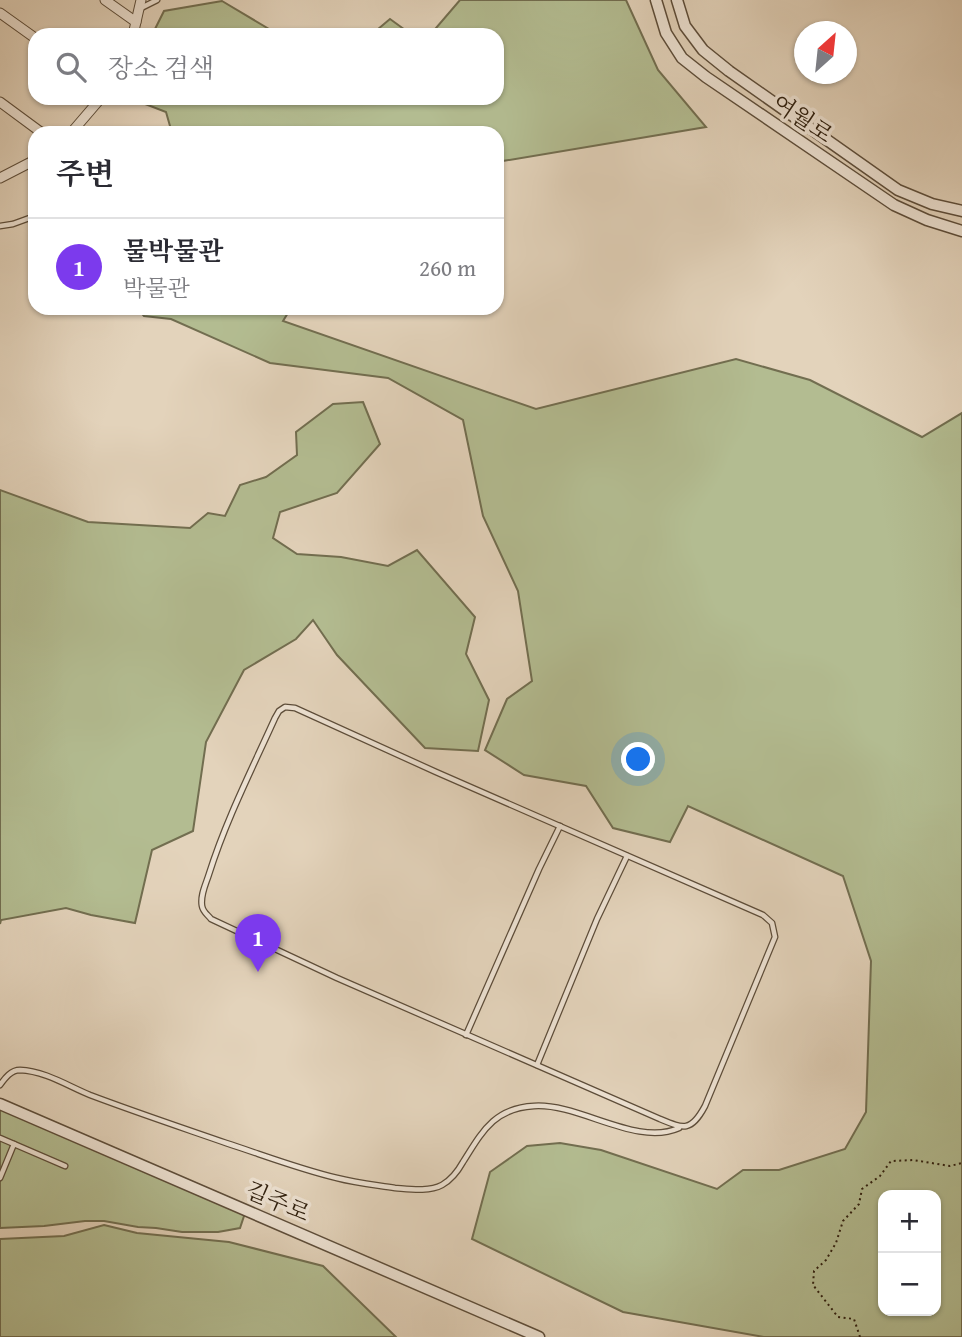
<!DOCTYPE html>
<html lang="ko">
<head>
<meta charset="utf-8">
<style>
	body { margin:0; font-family:"Gentium Book Plus","Noto Serif KR",serif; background:#f7f7f7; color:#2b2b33 }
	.controls { position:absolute; right:21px; bottom:21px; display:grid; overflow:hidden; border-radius:14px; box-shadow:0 2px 5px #0004 }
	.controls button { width:63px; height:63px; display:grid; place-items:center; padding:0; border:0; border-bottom:2px solid #e1e1e2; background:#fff; color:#2b2b33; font:35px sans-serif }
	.compass { position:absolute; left:794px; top:21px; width:63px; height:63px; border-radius:50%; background:#fff; box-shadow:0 2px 5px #0004; rotate:27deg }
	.you { position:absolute; left:639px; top:760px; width:24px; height:24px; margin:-18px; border:5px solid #fff; border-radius:50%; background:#1a73e8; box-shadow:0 0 0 10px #1a73e833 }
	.badge { display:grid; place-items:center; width:46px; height:46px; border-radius:50%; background:#7c3aed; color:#fff; font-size:23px; font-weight:700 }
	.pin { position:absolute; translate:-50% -58px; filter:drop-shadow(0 2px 4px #0008) }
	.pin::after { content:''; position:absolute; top:37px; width:24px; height:21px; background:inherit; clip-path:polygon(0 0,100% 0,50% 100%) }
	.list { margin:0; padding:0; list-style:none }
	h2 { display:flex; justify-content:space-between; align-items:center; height:91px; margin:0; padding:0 28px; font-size:30px }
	h2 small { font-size:23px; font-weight:400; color:#7c7c81 }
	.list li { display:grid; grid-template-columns:46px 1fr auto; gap:21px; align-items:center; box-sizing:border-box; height:98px; padding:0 28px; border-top:2px solid #e1e1e2 }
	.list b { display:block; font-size:26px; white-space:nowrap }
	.list p { margin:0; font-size:23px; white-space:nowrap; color:#7c7c81 }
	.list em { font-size:23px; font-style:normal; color:#7c7c81 }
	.icon { flex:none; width:38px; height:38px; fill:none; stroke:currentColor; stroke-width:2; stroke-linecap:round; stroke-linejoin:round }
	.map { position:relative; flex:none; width:962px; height:1337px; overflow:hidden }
	.search { position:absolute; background:#fff; box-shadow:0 2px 5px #0004; left:28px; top:28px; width:476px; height:77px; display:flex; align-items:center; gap:18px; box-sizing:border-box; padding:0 24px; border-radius:21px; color:#7c7c81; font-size:26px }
	.panel { position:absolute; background:#fff; box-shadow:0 2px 5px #0004; left:28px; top:126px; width:476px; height:189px; border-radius:21px }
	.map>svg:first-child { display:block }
</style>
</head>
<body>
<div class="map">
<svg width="962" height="1337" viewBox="0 0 962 1337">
	<rect width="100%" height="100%" fill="#e3d3bb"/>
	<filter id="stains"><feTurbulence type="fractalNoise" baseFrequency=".00286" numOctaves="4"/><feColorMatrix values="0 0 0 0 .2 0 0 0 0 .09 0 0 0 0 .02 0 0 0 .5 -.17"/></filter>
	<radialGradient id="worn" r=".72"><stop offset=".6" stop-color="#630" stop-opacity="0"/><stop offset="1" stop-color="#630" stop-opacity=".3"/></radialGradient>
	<g fill="#b3bc91" stroke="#726e50" stroke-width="2" fill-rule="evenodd">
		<path d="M 460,0 L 626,0 L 658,70 L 706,127 L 497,162 L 497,133 L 172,133 L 166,112 L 140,102 L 140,98 L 497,98 L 497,35 L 430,35 Z"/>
		<path d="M 222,1 L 279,35 L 152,35 L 164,11 Z"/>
		<path d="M 390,19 L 412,35 L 371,35 Z"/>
		<path d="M 137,308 L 291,308 L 283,321 L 536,409 L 736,359 L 810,380 L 922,437 L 962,413 L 962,1337 L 764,1337 L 623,1312 L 472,1239 L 490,1172 L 527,1146 L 560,1143 L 601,1150 L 717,1189 L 743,1170 L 779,1170 L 845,1149 L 866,1112 L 871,961 L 843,876 L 688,806 L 670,842 L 613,828 L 586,786 L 524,775 L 485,750 L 507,699 L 532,681 L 518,591 L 483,516 L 463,420 L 388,378 L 270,363 L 171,319 L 144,316 ZM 936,1195 L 936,1311 L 883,1311 L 883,1195 Z"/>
		<path d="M 363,402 L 380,444 L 337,493 L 280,512 L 273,538 L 297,554 L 341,557 L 388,566 L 417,550 L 475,617 L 466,654 L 489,700 L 478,751 L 425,748 L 337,655 L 313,620 L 296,639 L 244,670 L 206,742 L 193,831 L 152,850 L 135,923 L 91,915 L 66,908 L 1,920 L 0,924 L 0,490 L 88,522 L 190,528 L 208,513 L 225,516 L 240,485 L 266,477 L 297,455 L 296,432 L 333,404 Z"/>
		<path d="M 0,1104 L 246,1210 L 240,1228 L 218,1232 L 182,1232 L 156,1228 L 138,1227 L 104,1221 L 85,1221 L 44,1226 L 0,1228 Z"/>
		<path d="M 104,1225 L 137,1233 L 229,1242 L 323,1266 L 396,1337 L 0,1337 L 0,1239 L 64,1236 Z"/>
	</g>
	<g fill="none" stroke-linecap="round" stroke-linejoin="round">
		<g stroke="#5d4d3a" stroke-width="7">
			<g id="service">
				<path d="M 139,9 L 157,0"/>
				<path d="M 0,226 L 13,224 L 35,216"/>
				<path d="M 285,707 L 295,708 L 436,772 L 763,915 L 772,923 L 775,937 L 705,1106 C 691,1132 684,1129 660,1119 L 337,978 L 211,919 C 207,914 203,912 202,906 C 200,895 206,884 209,874 C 226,820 252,769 275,718 L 279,711 Z"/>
				<path d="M 466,1035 L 539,869 L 560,826"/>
				<path d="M 537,1065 L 597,919 L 627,856"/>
				<path d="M 0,1085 C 5,1078 11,1070 20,1070 C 45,1071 68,1086 90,1095 C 135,1112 180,1127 226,1143 C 263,1155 299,1169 337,1178 C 356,1183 376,1185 395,1188 C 409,1189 429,1192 442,1185 C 451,1180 458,1171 463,1162 C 482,1132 494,1108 534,1106 C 580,1103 636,1147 679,1128"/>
				<path d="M 0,1138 L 65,1166"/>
				<path d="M 0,1178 L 14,1144"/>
			</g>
		</g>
		<g stroke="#5d4d3a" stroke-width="11">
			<g id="minor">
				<path d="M 105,0 L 136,22"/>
				<path d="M 0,13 L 35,38"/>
				<path d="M 133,35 L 141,0"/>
				<path d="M 0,102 L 42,133"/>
				<path d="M 71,133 L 101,98"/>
				<path d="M 0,178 L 35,160"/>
			</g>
		</g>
		<g stroke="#5d4d3a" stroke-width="13">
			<g id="tertiary">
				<path d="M 656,0 L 666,33 L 682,58 L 706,77 L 894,205 L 927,220 L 962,231"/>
				<path d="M 677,0 L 685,26 L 703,50 L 729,71 L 898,190 L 932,204 L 962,211"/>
				<path d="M 0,1104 L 539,1337"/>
			</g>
		</g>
		<path stroke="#30200f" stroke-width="2" stroke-dasharray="2 3.5" stroke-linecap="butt" d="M 860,1337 L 854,1319 L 838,1317 L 813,1285 L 814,1271 L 826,1260 L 836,1243 L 843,1221 L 859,1204 L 862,1189 L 880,1176 L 891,1161 L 913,1160 L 950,1166 L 962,1163"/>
		<use href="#service" stroke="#ede2d3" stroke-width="4.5"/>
		<use href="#minor" stroke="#ede2d3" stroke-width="9"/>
		<use href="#tertiary" stroke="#ede2d3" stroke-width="10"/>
	</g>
	<g text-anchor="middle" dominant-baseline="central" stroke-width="7" stroke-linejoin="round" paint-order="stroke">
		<g font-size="23" fill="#30200f" stroke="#ede2d3">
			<text transform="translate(803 118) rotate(34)">여월로</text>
			<text transform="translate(278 1201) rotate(23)">길주로</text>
		</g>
	</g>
	<rect width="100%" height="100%" filter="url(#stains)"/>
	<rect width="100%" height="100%" fill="url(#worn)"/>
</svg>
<div class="controls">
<button>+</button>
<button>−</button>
</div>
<svg class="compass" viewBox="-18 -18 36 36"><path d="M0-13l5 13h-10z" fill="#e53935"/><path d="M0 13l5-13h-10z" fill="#7c7c81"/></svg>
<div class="you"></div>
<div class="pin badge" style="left:258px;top:972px">1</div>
<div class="search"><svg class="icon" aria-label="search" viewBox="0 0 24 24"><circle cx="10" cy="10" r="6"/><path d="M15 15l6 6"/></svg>장소 검색</div>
<section class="panel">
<h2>주변<small></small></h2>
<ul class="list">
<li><span class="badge">1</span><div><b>물박물관</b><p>박물관</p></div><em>260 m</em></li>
</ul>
</section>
</div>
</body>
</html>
